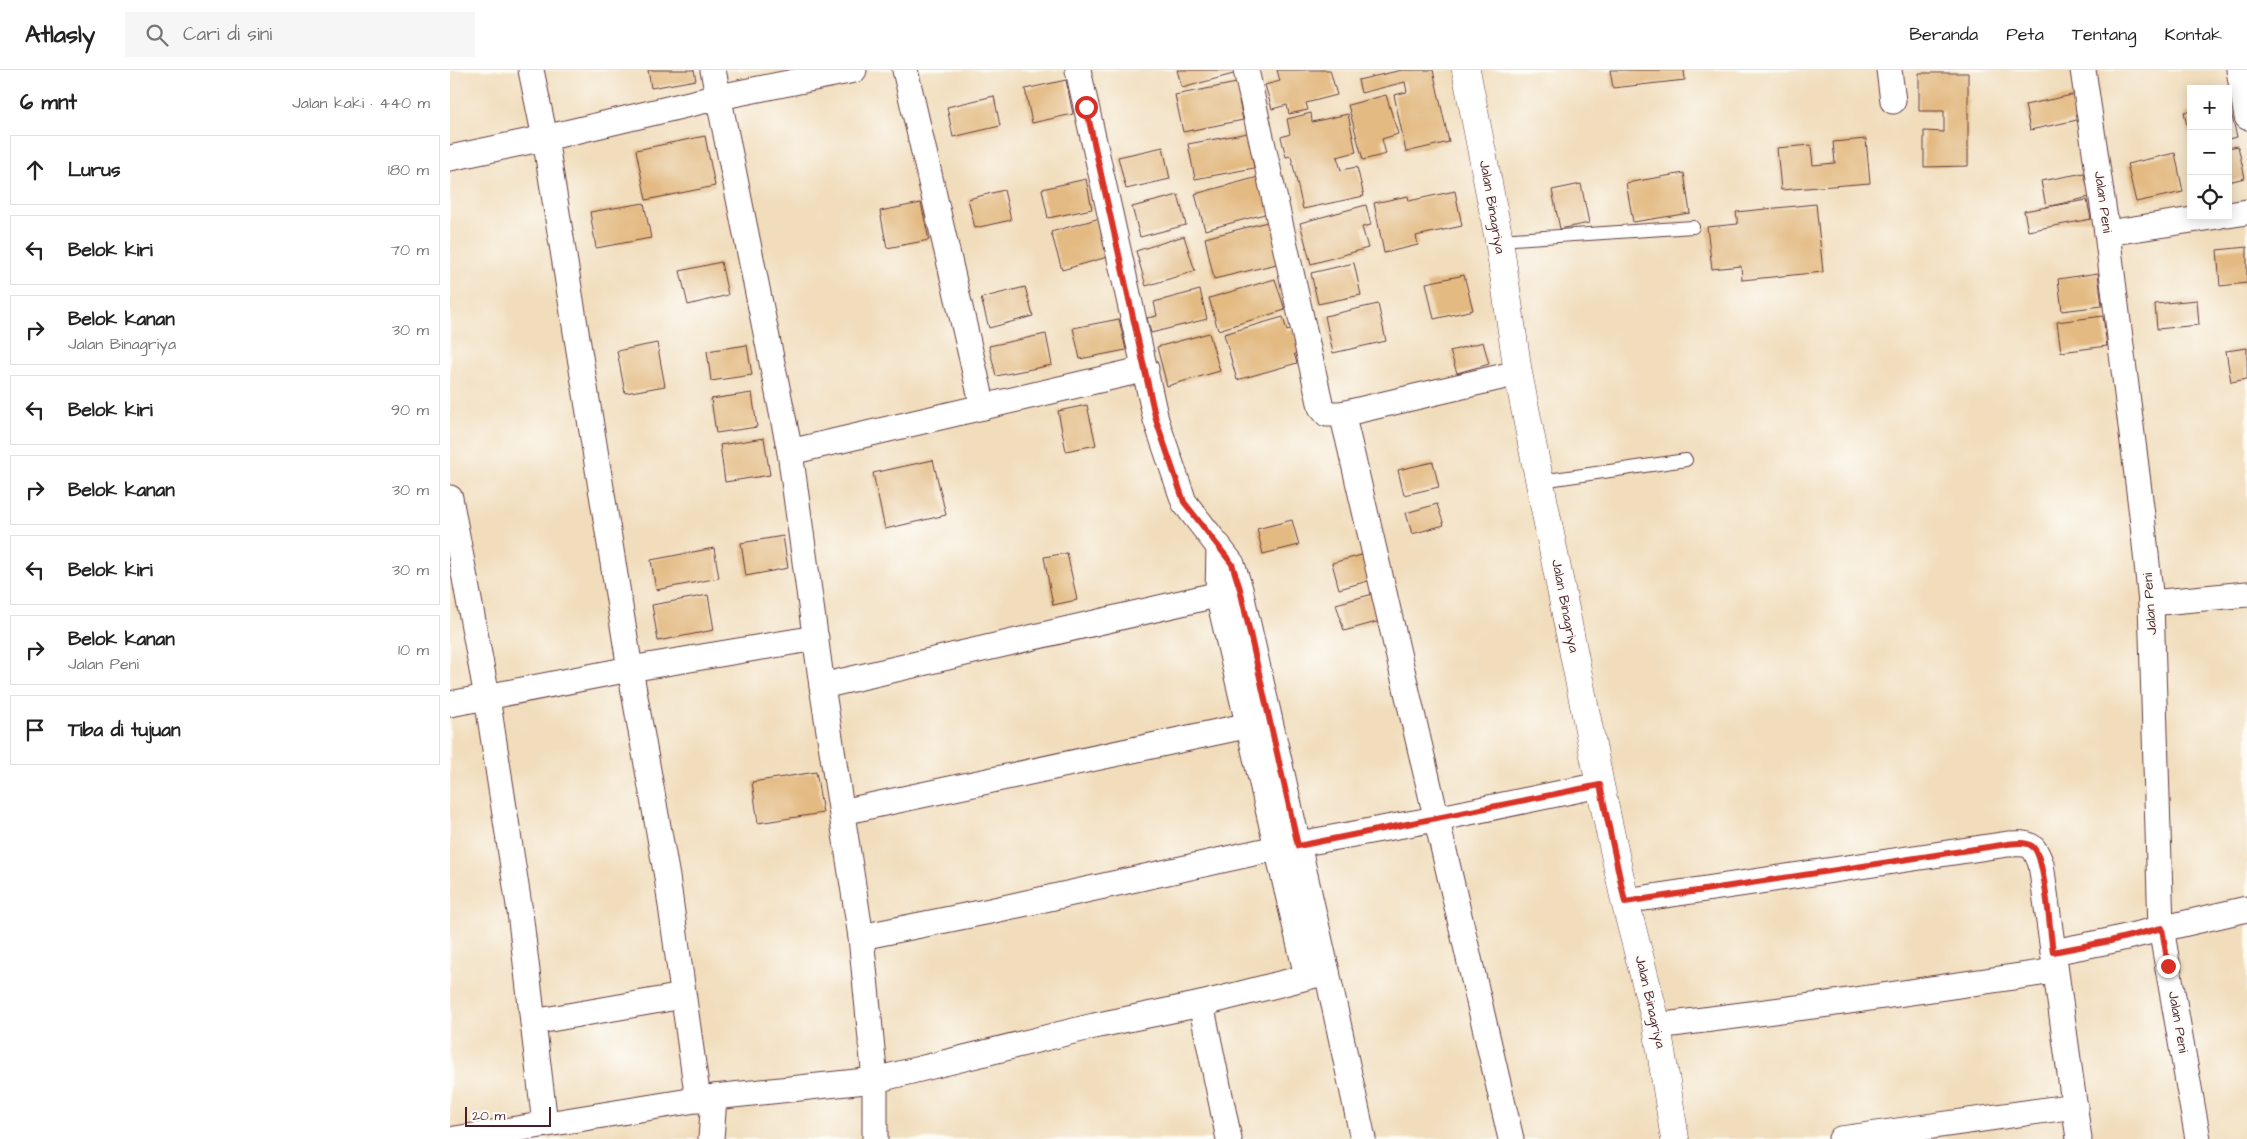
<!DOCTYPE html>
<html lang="id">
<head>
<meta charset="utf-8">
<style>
	body { margin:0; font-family:"Architects Daughter",sans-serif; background:#f6f6f6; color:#222 }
	.controls { position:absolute; right:15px; top:15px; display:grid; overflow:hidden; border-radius:0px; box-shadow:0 2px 12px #0003 }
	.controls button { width:45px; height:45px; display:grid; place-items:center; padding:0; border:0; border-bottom:1px solid #e0e0e0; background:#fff; color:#222; font:25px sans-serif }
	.scale { position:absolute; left:15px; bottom:12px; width:86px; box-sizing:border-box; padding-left:5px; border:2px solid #4a1f2b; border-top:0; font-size:14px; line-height:18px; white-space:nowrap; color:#4a1f2b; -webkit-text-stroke:4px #fdfcf7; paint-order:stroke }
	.stop { position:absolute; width:15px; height:15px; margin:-11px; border:4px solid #d93025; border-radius:50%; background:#fff }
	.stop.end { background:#d93025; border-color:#fff; box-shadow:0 1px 5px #0008 }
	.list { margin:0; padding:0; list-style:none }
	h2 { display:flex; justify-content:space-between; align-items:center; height:65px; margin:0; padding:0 20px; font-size:21px }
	h2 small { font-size:16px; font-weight:400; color:#767676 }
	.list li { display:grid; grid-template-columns:32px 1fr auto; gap:15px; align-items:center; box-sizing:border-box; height:70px; margin:0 10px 10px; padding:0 10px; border:1px solid #e0e0e0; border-radius:0px }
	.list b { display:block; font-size:19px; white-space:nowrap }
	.list p { margin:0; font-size:16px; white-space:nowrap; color:#767676 }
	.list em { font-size:16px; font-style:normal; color:#767676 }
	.icon { flex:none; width:28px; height:28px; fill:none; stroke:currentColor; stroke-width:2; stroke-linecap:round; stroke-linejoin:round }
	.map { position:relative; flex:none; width:1797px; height:1069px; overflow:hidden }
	header { display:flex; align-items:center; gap:30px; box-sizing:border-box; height:70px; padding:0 25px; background:#fff; border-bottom:1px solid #e0e0e0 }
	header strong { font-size:24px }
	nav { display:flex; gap:28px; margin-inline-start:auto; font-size:18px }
	.search { width:350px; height:45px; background:#f6f6f6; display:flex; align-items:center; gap:12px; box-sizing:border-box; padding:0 18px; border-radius:0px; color:#767676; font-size:19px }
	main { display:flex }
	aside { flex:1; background:#fff }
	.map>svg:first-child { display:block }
</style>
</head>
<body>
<header>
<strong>Atlasly</strong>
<div class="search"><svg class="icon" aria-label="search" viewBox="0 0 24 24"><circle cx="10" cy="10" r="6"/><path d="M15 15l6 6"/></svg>Cari di sini</div>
<nav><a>Beranda</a><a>Peta</a><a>Tentang</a><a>Kontak</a></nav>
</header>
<main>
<aside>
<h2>6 mnt<small>Jalan kaki · 440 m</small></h2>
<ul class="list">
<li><svg class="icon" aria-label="ahead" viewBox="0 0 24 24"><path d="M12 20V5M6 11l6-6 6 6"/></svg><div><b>Lurus</b></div><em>180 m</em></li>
<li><svg class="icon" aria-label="left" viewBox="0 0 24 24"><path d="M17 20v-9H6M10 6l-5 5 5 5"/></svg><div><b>Belok kiri</b></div><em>70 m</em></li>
<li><svg class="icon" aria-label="right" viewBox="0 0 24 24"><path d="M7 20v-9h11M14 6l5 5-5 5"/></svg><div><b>Belok kanan</b><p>Jalan Binagriya</p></div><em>30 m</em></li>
<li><svg class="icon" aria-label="left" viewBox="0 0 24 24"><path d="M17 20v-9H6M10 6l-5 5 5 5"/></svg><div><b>Belok kiri</b></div><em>90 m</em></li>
<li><svg class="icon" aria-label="right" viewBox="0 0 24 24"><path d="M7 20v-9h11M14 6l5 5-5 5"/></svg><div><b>Belok kanan</b></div><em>30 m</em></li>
<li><svg class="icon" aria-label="left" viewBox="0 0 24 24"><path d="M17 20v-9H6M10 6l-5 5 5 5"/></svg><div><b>Belok kiri</b></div><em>30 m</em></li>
<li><svg class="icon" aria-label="right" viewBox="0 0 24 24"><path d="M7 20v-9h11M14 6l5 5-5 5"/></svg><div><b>Belok kanan</b><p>Jalan Peni</p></div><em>10 m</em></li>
<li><svg class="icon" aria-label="arrive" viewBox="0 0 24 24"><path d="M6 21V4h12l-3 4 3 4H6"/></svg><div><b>Tiba di tujuan</b></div></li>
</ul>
</aside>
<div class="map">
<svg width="1797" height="1069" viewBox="0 0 1797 1069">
	<rect width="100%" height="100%" fill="#fdfcf7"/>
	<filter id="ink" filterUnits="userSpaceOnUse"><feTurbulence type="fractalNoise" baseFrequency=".02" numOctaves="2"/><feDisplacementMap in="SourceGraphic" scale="10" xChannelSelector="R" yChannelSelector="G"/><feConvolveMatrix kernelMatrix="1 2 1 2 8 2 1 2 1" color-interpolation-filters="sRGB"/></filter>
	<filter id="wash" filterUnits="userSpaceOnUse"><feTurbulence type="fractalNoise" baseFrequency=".0096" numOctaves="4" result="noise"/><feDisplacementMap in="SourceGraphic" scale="20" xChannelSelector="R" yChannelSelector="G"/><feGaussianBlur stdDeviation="1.12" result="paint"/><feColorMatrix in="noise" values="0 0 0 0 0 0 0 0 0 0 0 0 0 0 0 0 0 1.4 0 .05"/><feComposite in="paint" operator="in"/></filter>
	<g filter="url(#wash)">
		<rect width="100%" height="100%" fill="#f1ddbc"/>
		<g id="blocks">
			<g fill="#e3ba82">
				<path d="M 198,0 L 244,0 L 246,10 L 201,18 Z"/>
				<path d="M 727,0 L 787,0 L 787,3 L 732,18 Z"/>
				<path d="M 827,0 L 880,0 L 887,25 L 856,33 L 858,40 L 839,44 L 837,35 L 822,39 L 815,15 L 830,11 Z"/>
				<path d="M 952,0 L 983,0 L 999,72 L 956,82 L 944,25 L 957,22 L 955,12 L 911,23 L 908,10 Z"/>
				<path d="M 1160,0 L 1234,0 L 1235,10 L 1163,18 Z"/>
				<path d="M 1469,3 L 1518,3 L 1518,96 L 1474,97 L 1474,61 L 1494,62 L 1494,41 L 1469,41 Z"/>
				<path d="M 616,10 L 623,44 L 582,53 L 575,19 Z"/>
				<path d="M 797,11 L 800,28 L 789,30 L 793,50 L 733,62 L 725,25 Z"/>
				<path d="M 1627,24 L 1632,49 L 1580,60 L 1575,35 Z"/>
				<path d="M 936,25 L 948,64 L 932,69 L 936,84 L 913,90 L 898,35 Z"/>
				<path d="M 544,26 L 550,56 L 503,67 L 497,37 Z"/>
				<path d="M 1778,30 L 1787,67 L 1778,69 Z"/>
				<path d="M 1741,41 L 1741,69 L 1740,69 L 1734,42 Z"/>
				<path d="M 861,43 L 862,52 L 898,44 L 906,82 L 887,87 L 891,100 L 907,97 L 914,126 L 853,139 L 841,86 L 836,87 L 831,67 L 840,64 L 837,49 Z"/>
				<path d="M 798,63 L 804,98 L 745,109 L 738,74 Z"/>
				<path d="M 255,66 L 265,116 L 196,130 L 186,80 Z"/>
				<path d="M 1416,69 L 1420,113 L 1331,120 L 1327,78 L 1361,75 L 1363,95 L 1385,93 L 1383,72 Z"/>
				<path d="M 1788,76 L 1795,108 L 1778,112 L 1778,78 Z"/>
				<path d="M 713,77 L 720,109 L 676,119 L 668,87 Z"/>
				<path d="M 1725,83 L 1733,122 L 1686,132 L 1677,94 Z"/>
				<path d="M 1234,103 L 1240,143 L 1183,152 L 1176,113 Z"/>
				<path d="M 1634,103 L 1640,127 L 1596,137 L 1591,111 Z"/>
				<path d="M 812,106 L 822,142 L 755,160 L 745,124 Z"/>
				<path d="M 636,109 L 642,139 L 598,148 L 592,119 Z"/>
				<path d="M 1131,114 L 1139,153 L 1110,159 L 1102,120 Z"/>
				<path d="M 554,120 L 561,150 L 525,158 L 518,129 Z"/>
				<path d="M 1005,121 L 1012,156 L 966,166 L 968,175 L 934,183 L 924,133 L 958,126 L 959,131 Z"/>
				<path d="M 728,125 L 736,155 L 690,167 L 682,137 Z"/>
				<path d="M 1637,130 L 1641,149 L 1578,161 L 1574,141 Z"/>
				<path d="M 194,133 L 201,168 L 146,178 L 140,142 Z"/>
				<path d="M 471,133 L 479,170 L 437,178 L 430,141 Z"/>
				<path d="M 1366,134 L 1373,202 L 1292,210 L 1291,196 L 1262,199 L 1257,157 L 1288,154 L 1286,142 Z"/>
				<path d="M 916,135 L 921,155 L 912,157 L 918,178 L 861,194 L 850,153 Z"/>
				<path d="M 650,148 L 661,186 L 612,200 L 601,162 Z"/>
				<path d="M 825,150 L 835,192 L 764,209 L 755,168 Z"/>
				<path d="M 734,166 L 745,201 L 696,216 L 686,181 Z"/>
				<path d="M 1797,177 L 1797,213 L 1770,216 L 1767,180 Z"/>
				<path d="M 271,192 L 278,225 L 238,235 L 230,201 Z"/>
				<path d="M 904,193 L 911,225 L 868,234 L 861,203 Z"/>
				<path d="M 1648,203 L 1652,236 L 1612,241 L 1608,209 Z"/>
				<path d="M 1014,205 L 1023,240 L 984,249 L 976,213 Z"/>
				<path d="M 825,209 L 835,240 L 768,260 L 759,228 Z"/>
				<path d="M 575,217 L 583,246 L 539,258 L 531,228 Z"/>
				<path d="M 750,220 L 757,249 L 701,263 L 697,248 L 707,246 L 704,232 Z"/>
				<path d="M 1747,230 L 1749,255 L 1707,259 L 1705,234 Z"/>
				<path d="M 928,234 L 936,271 L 883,283 L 875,246 Z"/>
				<path d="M 1653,246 L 1657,276 L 1611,282 L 1607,252 Z"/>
				<path d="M 833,247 L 837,261 L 843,259 L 850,282 L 844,284 L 847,293 L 787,310 L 774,264 Z"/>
				<path d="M 669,249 L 676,280 L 630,289 L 623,258 Z"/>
				<path d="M 759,263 L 770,301 L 717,316 L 707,277 Z"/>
				<path d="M 596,264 L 602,295 L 546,306 L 539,276 Z"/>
				<path d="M 1033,272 L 1039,294 L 1007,303 L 1000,281 Z"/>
				<path d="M 207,273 L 215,316 L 175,323 L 167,281 Z"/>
				<path d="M 297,275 L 302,305 L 261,311 L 257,281 Z"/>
				<path d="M 1797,278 L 1797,309 L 1781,312 L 1776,281 Z"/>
				<path d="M 302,323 L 307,357 L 266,363 L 261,329 Z"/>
				<path d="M 637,335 L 646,375 L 616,381 L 608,341 Z"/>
				<path d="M 314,368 L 320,405 L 275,412 L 270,375 Z"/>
				<path d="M 483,390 L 496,445 L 435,459 L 423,403 Z"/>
				<path d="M 983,392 L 989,417 L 954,425 L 948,400 Z"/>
				<path d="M 987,434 L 994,455 L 962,464 L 956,443 Z"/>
				<path d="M 842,450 L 849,475 L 813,484 L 807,459 Z"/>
				<path d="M 333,466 L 338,498 L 296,506 L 291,473 Z"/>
				<path d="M 264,478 L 269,508 L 206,520 L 201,490 Z"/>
				<path d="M 617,483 L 627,530 L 603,535 L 594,487 Z"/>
				<path d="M 919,483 L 925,509 L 889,519 L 882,493 Z"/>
				<path d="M 930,522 L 937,549 L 894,561 L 886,534 Z"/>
				<path d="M 258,525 L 264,560 L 208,571 L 202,535 Z"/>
				<path d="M 366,702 L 373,743 L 308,753 L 302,712 Z"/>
			</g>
		</g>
	</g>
	<g filter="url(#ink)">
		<use href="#blocks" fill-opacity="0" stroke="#633c41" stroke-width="1"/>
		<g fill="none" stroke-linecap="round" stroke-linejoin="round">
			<g stroke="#633c41" stroke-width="14">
				<g id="service">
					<path d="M 1049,170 L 1243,157"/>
					<path d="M 1091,411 L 1236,390"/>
				</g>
			</g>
			<g stroke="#633c41" stroke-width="27">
				<g id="minor">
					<path d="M 81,0 L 95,68 L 180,599 L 217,807 L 248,1030"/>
					<path d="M 263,0 L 340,382 L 372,616 L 411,867 L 425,1010 L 425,1069"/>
					<path d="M 455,0 L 533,337"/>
					<path d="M 628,0 L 706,350 L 734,432 L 782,494 L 790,519 L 877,902"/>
					<path d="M 796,0 L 871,337 L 877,344 L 892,344 L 898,368 L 1061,1069"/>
					<path d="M 1439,0 L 1443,31"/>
					<path d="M 1633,0 L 1657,163 L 1692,445 L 1701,533 L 1711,858 L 1748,1069"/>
					<path d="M 1789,0 L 1797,47"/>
					<path d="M 0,88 L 95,68 L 269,27 L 404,0"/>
					<path d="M 1778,145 L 1797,142"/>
					<path d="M 1657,163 L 1768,146"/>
					<path d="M 892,344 L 1068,303"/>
					<path d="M 340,382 L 696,299"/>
					<path d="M 0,428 L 37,627 L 70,842 L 95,1054"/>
					<path d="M 769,476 L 768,525 L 857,906"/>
					<path d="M 1701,533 L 1797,524"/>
					<path d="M 372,616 L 783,521"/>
					<path d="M 0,634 L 180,599 L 366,568"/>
					<path d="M 392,742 L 814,652"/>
					<path d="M 1175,831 L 1558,774 C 1580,773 1583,773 1591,794 L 1629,1069"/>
					<path d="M 411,867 L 540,841 L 827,778 L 986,749 L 1150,715"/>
					<path d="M 1603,882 L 1659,871 L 1797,839"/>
					<path d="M 751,934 L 779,1069"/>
					<path d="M 83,952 L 233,926"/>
					<path d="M 1207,956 L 1378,934 L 1605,901"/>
					<path d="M 5,1069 L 264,1027 L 425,1010 L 644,956 L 751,934 L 877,902 L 913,1069"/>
					<path d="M 261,1069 L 264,1027"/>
					<path d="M 1391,1069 L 1625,1036"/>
				</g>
			</g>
			<g stroke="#633c41" stroke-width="29">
				<path id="tertiary" d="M 1016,0 L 1049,170 L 1068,303 L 1150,715 L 1175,831 L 1207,956 L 1225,1069"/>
			</g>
			<use href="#service" stroke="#fff" stroke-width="12"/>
			<use href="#minor" stroke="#fff" stroke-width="25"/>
			<use href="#tertiary" stroke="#fff" stroke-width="28"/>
		</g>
	</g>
	<g fill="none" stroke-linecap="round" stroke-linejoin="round" filter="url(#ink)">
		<path stroke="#d93025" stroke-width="6" d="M 636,37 L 706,350 L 734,432 L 782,494 L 790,519 L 848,776 L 1150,715 L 1175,832 L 1558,774 C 1566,773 1578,771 1584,778 C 1595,789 1600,863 1603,882 L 1660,871 L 1712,858 L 1718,896"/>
	</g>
	<g text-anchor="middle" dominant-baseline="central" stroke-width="4.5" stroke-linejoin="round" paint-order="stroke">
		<g font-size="14" fill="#4a1f2b" stroke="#fdfcf7">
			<text transform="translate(1653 132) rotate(82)">Jalan Peni</text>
			<text transform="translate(1042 137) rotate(80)">Jalan Binagriya</text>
			<text transform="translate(1700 534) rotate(-94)">Jalan Peni</text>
			<text transform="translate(1115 536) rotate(79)">Jalan Binagriya</text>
			<text transform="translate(1200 932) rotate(77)">Jalan Binagriya</text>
			<text transform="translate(1728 952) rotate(80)">Jalan Peni</text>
		</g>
	</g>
</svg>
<div class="controls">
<button>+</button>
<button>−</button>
<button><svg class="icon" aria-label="locate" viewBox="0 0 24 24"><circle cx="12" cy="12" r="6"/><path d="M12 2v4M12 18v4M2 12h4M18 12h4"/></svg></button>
</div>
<div class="scale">20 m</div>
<div class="stop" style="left:636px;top:37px"></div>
<div class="stop end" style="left:1718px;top:896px"></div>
</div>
</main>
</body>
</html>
